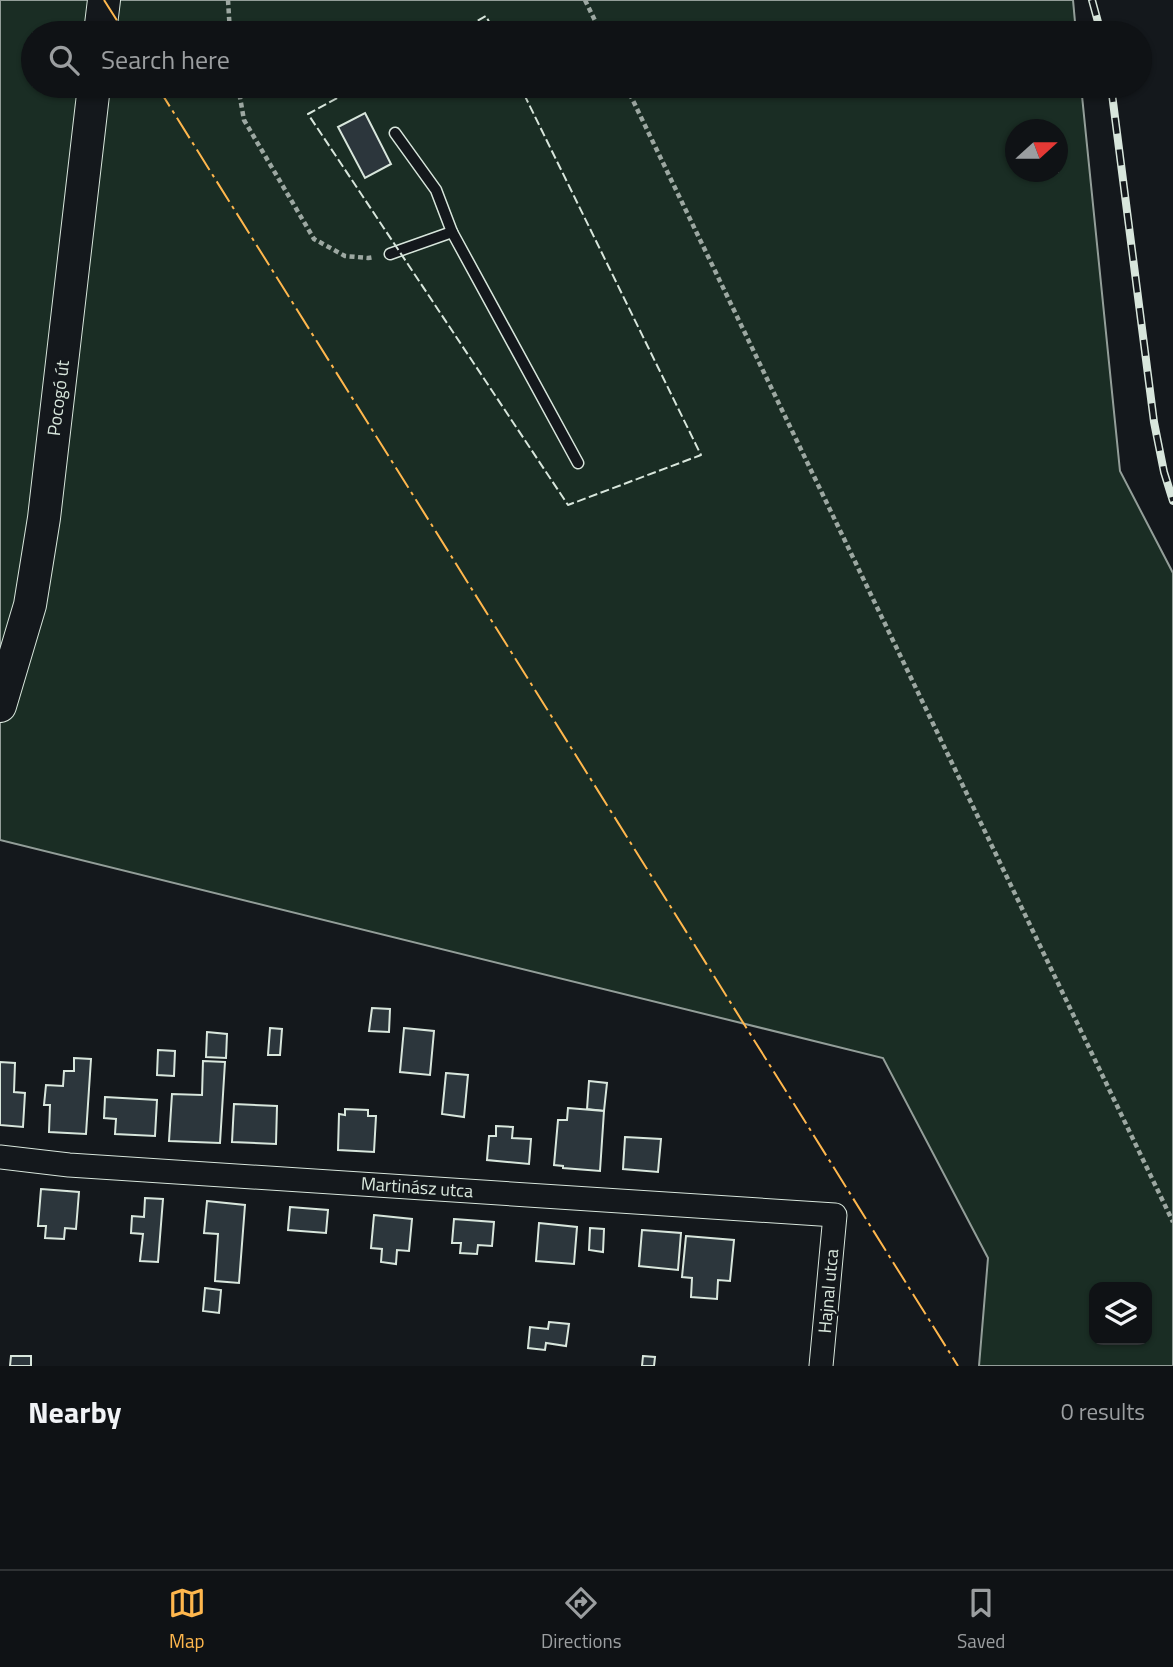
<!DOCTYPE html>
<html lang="en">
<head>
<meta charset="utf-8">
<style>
	body { margin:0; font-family:"Titillium Web",sans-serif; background:#181b1e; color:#f1f3f6 }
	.controls { position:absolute; right:21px; bottom:21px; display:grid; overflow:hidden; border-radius:14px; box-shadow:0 2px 5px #0004 }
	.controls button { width:63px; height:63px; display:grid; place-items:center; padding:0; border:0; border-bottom:2px solid #2f3234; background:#0f1215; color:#f1f3f6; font:35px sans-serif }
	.compass { position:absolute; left:1005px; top:119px; width:63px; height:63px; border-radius:50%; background:#0f1215; box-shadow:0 2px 5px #0004; rotate:69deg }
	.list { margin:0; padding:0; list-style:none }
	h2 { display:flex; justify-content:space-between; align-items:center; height:91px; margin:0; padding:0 28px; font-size:30px }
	h2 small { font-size:23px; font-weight:400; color:#9b9ea0 }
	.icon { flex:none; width:38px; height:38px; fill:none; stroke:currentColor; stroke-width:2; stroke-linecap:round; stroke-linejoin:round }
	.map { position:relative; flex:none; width:1173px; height:1366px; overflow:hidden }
	.search { position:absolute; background:#0f1215; box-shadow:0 2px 5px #0004; left:21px; right:21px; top:21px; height:77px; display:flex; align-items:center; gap:18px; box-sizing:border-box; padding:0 24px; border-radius:38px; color:#9b9ea0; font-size:26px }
	.sheet { height:203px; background:#0f1215 }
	nav { display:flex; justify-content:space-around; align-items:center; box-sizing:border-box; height:98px; border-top:2px solid #2f3234; background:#0f1215; font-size:19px; color:#9b9ea0 }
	nav a { display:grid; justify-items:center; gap:4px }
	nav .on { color:#ffb74d }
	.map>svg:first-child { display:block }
</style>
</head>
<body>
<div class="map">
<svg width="1173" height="1366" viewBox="0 0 1173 1366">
	<rect width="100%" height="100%" fill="#14181c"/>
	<path fill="#1a2d24" stroke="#939e99" stroke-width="2" fill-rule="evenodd" d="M 0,0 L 1073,0 L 1076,33 L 33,33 L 33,86 L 1081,86 L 1120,471 L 1173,573 L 1173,1366 L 979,1366 L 988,1258 L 883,1058 L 0,840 ZM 1016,130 L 1058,130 L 1058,172 L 1016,172 ZM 1094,1287 L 1147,1287 L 1147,1340 L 1094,1340 Z"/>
	<g fill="#2c363c" stroke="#d8e6dc" stroke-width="2">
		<path d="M 365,113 L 391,164 L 365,178 L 338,127 Z"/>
		<path d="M 372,1008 L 390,1009 L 389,1032 L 369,1031 Z"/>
		<path d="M 270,1028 L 282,1029 L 280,1055 L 268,1055 Z"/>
		<path d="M 404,1028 L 434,1031 L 430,1075 L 400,1072 Z"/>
		<path d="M 207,1032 L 227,1034 L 226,1058 L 206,1057 Z"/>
		<path d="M 158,1050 L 175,1051 L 174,1076 L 157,1075 Z"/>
		<path d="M 74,1058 L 91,1059 L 86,1134 L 49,1132 L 50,1105 L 44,1105 L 46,1085 L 63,1086 L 64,1071 L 74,1071 Z"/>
		<path d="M 203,1061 L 225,1062 L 220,1143 L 169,1141 L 172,1094 L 202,1095 Z"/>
		<path d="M 0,1062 L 15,1063 L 14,1092 L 25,1093 L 23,1127 L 0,1125 Z"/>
		<path d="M 446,1073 L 468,1075 L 464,1117 L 442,1114 Z"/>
		<path d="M 589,1081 L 607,1083 L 604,1111 L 587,1109 Z"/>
		<path d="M 105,1097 L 157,1100 L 155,1136 L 115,1134 L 116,1119 L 104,1118 Z"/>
		<path d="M 234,1104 L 277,1106 L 276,1144 L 232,1142 Z"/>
		<path d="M 568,1108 L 604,1111 L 600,1171 L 563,1168 L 563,1166 L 554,1165 L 558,1120 L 567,1120 Z"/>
		<path d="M 345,1109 L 368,1110 L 368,1116 L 376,1116 L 374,1152 L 338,1150 L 339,1114 L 345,1115 Z"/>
		<path d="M 496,1126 L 513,1127 L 512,1138 L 531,1139 L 529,1164 L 487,1160 L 489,1136 L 496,1136 Z"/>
		<path d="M 625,1137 L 661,1139 L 658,1172 L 623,1169 Z"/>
		<path d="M 41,1189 L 79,1192 L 76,1229 L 65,1228 L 64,1239 L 45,1238 L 46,1226 L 38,1226 Z"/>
		<path d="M 145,1198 L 163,1199 L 158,1262 L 140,1261 L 143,1234 L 131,1233 L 132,1216 L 144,1217 Z"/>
		<path d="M 207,1201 L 245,1205 L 239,1283 L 215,1281 L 218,1234 L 204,1233 Z"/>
		<path d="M 290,1207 L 328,1210 L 326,1233 L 288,1230 Z"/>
		<path d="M 374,1215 L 412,1219 L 409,1251 L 397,1250 L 396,1264 L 381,1262 L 382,1249 L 371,1248 Z"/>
		<path d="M 454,1219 L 494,1222 L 492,1246 L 478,1245 L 477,1254 L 460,1253 L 461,1243 L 452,1243 Z"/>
		<path d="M 539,1223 L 577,1227 L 574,1264 L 536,1261 Z"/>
		<path d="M 590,1228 L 604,1229 L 603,1252 L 589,1250 Z"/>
		<path d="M 642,1230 L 681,1233 L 678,1270 L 639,1266 Z"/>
		<path d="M 686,1236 L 734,1240 L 730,1281 L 718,1280 L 717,1299 L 691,1297 L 692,1278 L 682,1277 Z"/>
		<path d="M 205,1288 L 221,1290 L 219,1313 L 203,1311 Z"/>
		<path d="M 549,1322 L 569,1324 L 566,1346 L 546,1343 L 545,1350 L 528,1348 L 530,1327 L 548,1329 Z"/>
		<path d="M 11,1356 L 31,1356 L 31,1366 L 10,1366 Z"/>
		<path d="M 643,1356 L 655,1357 L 654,1366 L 642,1366 Z"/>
	</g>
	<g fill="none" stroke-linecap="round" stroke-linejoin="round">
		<g stroke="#d8e6dc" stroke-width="13">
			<g id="service">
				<path d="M 395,133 L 436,190 L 452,232 L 578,463"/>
				<path d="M 390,254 L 452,232"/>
			</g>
		</g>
		<g stroke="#d8e6dc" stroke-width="25">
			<path id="minor" d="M 0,1157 L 69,1165 L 835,1215 L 821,1366"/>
		</g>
		<g stroke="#d8e6dc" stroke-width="34">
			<g id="secondary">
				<path d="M 100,33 L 104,0"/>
				<path d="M 0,706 L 30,605 L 44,518 L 94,86"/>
			</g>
		</g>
		<g stroke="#9da8a2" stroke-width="4.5" stroke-dasharray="5 3.5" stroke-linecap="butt">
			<path d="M 228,0 L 230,33"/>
			<path d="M 585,0 L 601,33"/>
			<path d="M 238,86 L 244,120 L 314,239 L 345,256 L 368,258 L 374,257"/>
			<path d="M 626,86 L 1173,1222"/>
		</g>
		<use href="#service" stroke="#14181c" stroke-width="10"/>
		<use href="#minor" stroke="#14181c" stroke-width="23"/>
		<use href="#secondary" stroke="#14181c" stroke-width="32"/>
		<g stroke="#d8e6dc" stroke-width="8">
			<g id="rail">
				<path d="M 1092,0 L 1101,33"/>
				<path d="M 1111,86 L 1154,422 L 1164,472 L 1173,501"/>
			</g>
		</g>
		<use href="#rail" stroke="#14181c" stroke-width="5" stroke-dasharray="16" stroke-linecap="butt"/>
		<g stroke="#d8e6dc" stroke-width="2" stroke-dasharray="9 3.5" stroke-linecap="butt">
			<path d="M 456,33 L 486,16 L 495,33"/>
			<path d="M 359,86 L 308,114 L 568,505 L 701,455 L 520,86"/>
		</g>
		<g stroke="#ffb74d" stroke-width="2" stroke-dasharray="24 5 3.5 5" stroke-linecap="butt">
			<path d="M 104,0 L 125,33"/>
			<path d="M 157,86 L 958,1366"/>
		</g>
	</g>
	<g text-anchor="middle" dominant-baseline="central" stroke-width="5" stroke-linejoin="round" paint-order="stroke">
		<g font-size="18" fill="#d8e6dc" stroke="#14181c">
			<text transform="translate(58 398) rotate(-83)">Pocogó út</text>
			<text transform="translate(417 1187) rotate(4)">Martinász utca</text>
			<text transform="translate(828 1291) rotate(-85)">Hajnal utca</text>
		</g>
	</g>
</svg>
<div class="controls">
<button><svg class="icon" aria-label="layers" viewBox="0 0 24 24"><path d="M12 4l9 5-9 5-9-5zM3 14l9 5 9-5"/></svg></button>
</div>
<svg class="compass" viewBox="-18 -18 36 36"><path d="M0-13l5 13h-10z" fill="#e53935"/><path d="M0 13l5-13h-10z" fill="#9b9ea0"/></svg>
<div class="search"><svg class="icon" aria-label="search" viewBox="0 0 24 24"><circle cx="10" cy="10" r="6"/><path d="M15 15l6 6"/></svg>Search here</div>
</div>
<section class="sheet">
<h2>Nearby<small>0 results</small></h2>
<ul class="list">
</ul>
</section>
<nav>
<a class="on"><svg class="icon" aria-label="map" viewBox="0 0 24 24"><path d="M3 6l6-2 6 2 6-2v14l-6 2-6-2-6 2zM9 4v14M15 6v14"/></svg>Map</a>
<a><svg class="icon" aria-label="directions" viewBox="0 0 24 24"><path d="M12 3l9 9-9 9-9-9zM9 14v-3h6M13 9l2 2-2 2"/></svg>Directions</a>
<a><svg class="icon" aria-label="saved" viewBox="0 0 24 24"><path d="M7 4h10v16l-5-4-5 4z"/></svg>Saved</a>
</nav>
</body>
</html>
